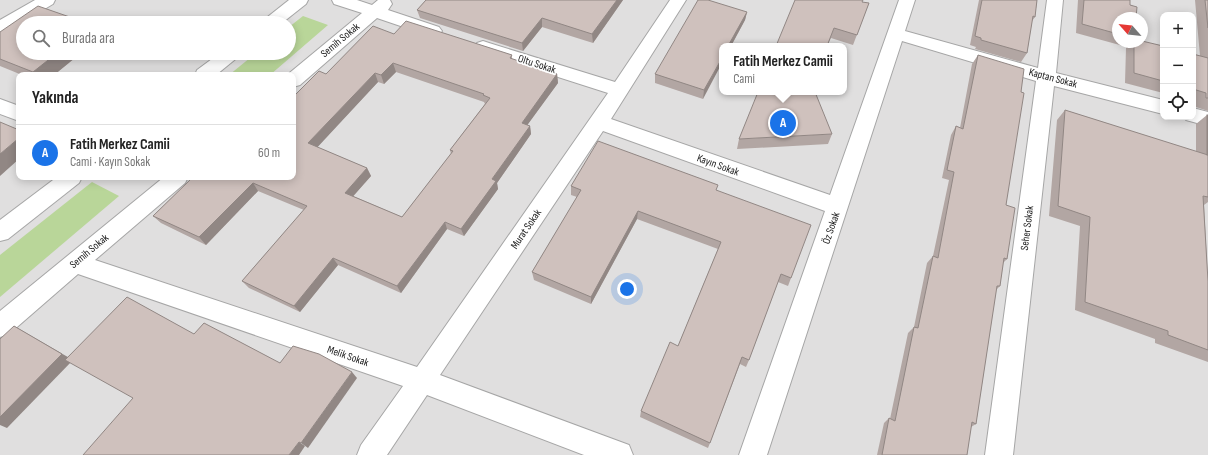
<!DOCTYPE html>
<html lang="tr">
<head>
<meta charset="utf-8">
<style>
	body { margin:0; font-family:"Sofia Sans Condensed",sans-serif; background:#f6f6f6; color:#222 }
	.controls { position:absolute; right:12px; top:12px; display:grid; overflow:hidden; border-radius:8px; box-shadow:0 2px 10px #0003 }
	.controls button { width:36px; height:36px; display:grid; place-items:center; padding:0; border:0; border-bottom:1px solid #e0e0e0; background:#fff; color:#222; font:20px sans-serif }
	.compass { position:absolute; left:1112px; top:12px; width:36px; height:36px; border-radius:50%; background:#fff; box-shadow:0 2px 10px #0003; rotate:297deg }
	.you { position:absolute; left:627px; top:289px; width:14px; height:14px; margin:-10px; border:3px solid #fff; border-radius:50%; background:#1a73e8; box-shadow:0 0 0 6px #1a73e833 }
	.badge { display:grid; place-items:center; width:26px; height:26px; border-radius:50%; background:#1a73e8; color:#fff; font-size:13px; font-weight:700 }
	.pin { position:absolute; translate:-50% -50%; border:2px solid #fff; box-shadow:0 1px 4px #0006 }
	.popup { position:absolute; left:719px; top:43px; width:128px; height:52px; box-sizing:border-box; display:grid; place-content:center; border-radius:8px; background:#fff; filter:drop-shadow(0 1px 3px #0005); font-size:13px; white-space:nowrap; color:#767676 }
	.popup b { font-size:15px; color:#222 }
	.popup::after { content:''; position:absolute; left:50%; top:100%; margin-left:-8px; border:8px solid transparent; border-top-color:#fff }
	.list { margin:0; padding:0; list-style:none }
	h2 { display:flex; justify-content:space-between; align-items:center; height:52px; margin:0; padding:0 16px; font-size:17px }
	h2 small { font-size:13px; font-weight:400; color:#767676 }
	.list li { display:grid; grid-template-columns:26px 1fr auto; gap:12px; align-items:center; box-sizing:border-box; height:56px; padding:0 16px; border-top:1px solid #e0e0e0 }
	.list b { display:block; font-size:15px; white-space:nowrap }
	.list p { margin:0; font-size:13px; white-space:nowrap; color:#767676 }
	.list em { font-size:13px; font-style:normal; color:#767676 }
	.icon { flex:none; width:22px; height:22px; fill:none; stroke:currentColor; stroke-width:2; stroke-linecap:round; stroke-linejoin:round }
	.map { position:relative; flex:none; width:1208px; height:455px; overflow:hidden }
	.search { position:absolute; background:#fff; box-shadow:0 2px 10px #0003; left:16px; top:16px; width:280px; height:44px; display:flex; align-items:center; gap:10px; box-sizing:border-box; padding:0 14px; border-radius:22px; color:#767676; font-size:15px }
	.panel { position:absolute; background:#fff; box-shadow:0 2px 10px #0003; left:16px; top:72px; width:280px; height:108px; border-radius:8px }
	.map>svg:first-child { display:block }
</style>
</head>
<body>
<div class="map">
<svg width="1208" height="455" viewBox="0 0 1208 455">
	<rect width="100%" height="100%" fill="#f3ece8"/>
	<path fill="#e0dfdf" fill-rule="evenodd" d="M 0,0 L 1208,0 L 1208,455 L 0,455 ZM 1163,15 L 1193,15 L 1193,117 L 1163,117 ZM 1118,18 L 1142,18 L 1142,42 L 1118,42 ZM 23,23 L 289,23 L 289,53 L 23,53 ZM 722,46 L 844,46 L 844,92 L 722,92 ZM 19,75 L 293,75 L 293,177 L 19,177 Z"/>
	<g fill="#b9d699">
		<path d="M 303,16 L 328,25 L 270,75 L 229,75 L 256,53 L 289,53 L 289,27 Z"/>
		<path d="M 92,182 L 119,196 L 0,297 L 0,255 Z"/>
	</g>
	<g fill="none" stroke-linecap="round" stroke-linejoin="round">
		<g stroke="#a6a6a6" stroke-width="2">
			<g id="street">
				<path d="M 35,0 L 55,0 L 53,4 L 6,32 L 0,34 L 0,20 Z"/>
				<path d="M 289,0 L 308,0 L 306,4 L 282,23 L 262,23 L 265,19 Z"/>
				<path d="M 332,0 L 357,0 L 372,5 L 378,0 L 390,0 L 392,4 L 388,10 L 439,27 L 442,31 L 439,35 L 433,37 L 377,18 L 300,85 L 293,87 L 293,75 L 287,75 L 362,13 L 334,4 Z"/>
				<path d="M 670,0 L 686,0 L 611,119 L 830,195 L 899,0 L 915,0 L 905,31 L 1038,68 L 1047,0 L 1063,0 L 1056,73 L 1163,100 L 1163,114 L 1054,86 L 1013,455 L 985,455 L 1036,81 L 902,41 L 767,455 L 739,455 L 825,211 L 603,131 L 440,375 L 629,445 L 633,455 L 584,455 L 427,395 L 387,455 L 357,455 L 361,445 L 403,386 L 78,274 L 9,334 L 0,337 L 0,311 L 164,177 L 188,177 L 185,183 L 95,260 L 417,367 L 608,93 L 477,51 L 474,47 L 477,43 L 483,41 L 489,43 L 615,82 Z"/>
				<path d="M 220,53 L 241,53 L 238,57 L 216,75 L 195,75 L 197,70 Z"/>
				<path d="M 0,99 L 19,106 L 19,121 L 0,114 Z"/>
				<path d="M 1193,108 L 1208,112 L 1208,126 L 1186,120 L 1184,117 L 1193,117 Z"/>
				<path d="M 57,177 L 82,177 L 79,183 L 8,239 L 0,241 L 0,220 Z"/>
			</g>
		</g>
		<use href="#street" fill="#fff" fill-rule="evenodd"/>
	</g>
	<g fill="#b2a6a3" fill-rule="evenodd">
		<path d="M 426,0 L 623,0 L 593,43 L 542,27 L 523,51 L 420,18 L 417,10 Z"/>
		<path d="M 979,0 L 1037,0 L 1035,17 L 1032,21 L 1027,53 L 1021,62 L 975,49 L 976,47 L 970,45 Z"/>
		<path d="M 1078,0 L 1130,0 L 1118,18 L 1118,42 L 1142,42 L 1163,46 L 1163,93 L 1125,83 L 1126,48 L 1127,47 L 1076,33 Z"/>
		<path d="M 1195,0 L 1208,0 L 1208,111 L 1196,107 L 1196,102 L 1193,102 L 1193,54 L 1200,56 Z"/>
		<path d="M 869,3 L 853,45 L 831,38 L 827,46 L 776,46 Z"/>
		<path d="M 747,12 L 745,20 L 731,46 L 722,46 L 703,99 L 655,83 L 655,74 Z"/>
		<path d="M 0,32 L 23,53 L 81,53 L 54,75 L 22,75 L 0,66 Z"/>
		<path d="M 394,34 L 512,55 L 512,59 L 557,74 L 558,83 L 527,125 L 530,126 L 531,134 L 497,183 L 498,189 L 464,236 L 447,229 L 401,293 L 338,265 L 300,312 L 249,288 L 242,281 L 304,210 L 258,191 L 206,245 L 161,223 L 153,216 L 193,177 L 293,177 L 326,74 ZM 396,72 L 484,102 L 485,104 L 450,150 L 451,154 L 402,217 L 353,196 L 371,176 L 367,168 L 317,147 L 378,82 L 384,84 Z"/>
		<path d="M 978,55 L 1021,92 L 1006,205 L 1007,259 L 1003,263 L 1000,286 L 996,290 L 976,424 L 971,427 L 967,455 L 877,455 L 884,423 L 889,418 L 890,419 L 908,333 L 914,327 L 927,263 L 933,256 L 949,180 L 942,178 L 951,135 L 956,126 L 960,128 L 972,64 Z"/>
		<path d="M 1065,110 L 1196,152 L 1196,124 L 1207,115 L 1208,115 L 1208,202 L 1204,205 L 1208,281 L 1208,362 L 1155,343 L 1155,339 L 1075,310 L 1080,226 L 1049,216 L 1057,120 Z"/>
		<path d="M 832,134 L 828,144 L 737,149 L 739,139 Z"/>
		<path d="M 571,186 L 717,191 L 791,278 L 788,286 L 778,282 L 749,360 L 746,367 L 740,364 L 708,448 L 640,417 L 641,411 L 678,346 L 718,249 L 637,219 L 591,304 L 534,280 L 532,272 L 577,197 L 571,195 Z"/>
	</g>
	<g fill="#918784">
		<path d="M 617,0 L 623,0 L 593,43 L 592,34 Z"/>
		<path d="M 747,12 L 745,20 L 731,46 L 728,46 Z"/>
		<path d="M 542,18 L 542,27 L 523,51 L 522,43 Z"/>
		<path d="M 57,53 L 81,53 L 54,75 L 35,75 L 33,72 Z"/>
		<path d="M 722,58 L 722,63 L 703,99 L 704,90 Z"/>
		<path d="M 393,63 L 396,72 L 384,84 L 381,75 Z"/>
		<path d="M 375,73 L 378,82 L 313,152 L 308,143 Z"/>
		<path d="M 557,74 L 558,83 L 523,131 L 522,123 Z"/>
		<path d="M 530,126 L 531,134 L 497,183 L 498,189 L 464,236 L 461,229 L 492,179 Z"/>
		<path d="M 19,138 L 19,159 L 0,176 L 0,154 Z"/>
		<path d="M 367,168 L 371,176 L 349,201 L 345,193 Z"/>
		<path d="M 253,183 L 258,191 L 206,245 L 199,237 Z"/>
		<path d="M 638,211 L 637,219 L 591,304 L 591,297 Z"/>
		<path d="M 445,222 L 447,229 L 401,293 L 397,286 Z"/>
		<path d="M 333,258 L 338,265 L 300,312 L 294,306 Z"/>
		<path d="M 14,326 L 73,360 L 7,428 L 0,425 L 0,417 Z"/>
		<path d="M 352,372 L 357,378 L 308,448 L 301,443 Z"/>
		<path d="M 299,442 L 305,446 L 299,455 L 289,455 Z"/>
	</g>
	<g fill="#cfc1bd" stroke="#918784" fill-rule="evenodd">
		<path d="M 426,0 L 617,0 L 592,34 L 542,18 L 522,43 L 417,10 Z"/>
		<path d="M 698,0 L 708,0 L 747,12 L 728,46 L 722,46 L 722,58 L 704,90 L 655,74 Z"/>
		<path d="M 795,0 L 863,0 L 862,2 L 869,3 L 857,35 L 834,28 L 827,46 L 776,46 Z"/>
		<path d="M 982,0 L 1037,0 L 1035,17 L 1033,16 L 1027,53 L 981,40 L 981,38 L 975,36 Z"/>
		<path d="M 1084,0 L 1130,0 L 1130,5 L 1137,7 L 1136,18 L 1118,18 L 1118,34 L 1082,24 Z"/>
		<path d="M 1205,0 L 1208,0 L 1208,28 Z"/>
		<path d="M 38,6 L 87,23 L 23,23 L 23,53 L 57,53 L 33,72 L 0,59 L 0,32 Z"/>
		<path d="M 406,21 L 512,55 L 510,58 L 557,74 L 522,123 L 530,126 L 492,179 L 496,181 L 461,229 L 445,222 L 397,286 L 333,258 L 294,306 L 242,281 L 307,206 L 253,183 L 199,237 L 153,216 L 193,177 L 293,177 L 293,97 L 319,71 L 326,74 L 373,26 L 394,34 ZM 393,63 L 484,94 L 483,95 L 490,98 L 450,150 L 453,151 L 402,217 L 345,193 L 367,168 L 308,143 L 375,73 L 381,75 Z"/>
		<path d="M 1142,41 L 1163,46 L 1163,81 L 1134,73 L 1134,42 L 1142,42 Z"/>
		<path d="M 1193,54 L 1208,58 L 1208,98 L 1206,98 L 1206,93 L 1193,89 Z"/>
		<path d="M 978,55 L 1024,69 L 1021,92 L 1024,93 L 1006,205 L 1015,208 L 1007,259 L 1004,258 L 1000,286 L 997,286 L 976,424 L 972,422 L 967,455 L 882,455 L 889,418 L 895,421 L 914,327 L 918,328 L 933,256 L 938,258 L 954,172 L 947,170 L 956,126 L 963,129 Z"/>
		<path d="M 758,92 L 815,92 L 832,134 L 739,139 Z"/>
		<path d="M 1065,110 L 1208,155 L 1208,197 L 1203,196 L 1208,281 L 1208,350 L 1168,335 L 1168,331 L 1085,302 L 1090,217 L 1058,206 Z"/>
		<rect x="1207" y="115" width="1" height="40"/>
		<path d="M 0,122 L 19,130 L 19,138 L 0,154 Z"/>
		<path d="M 598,141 L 718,185 L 716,190 L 811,225 L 791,278 L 781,274 L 749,360 L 742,357 L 710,443 L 641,411 L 670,342 L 678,346 L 721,242 L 638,211 L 591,297 L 532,272 L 581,190 L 571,186 Z"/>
		<path d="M 127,297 L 194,334 L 204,323 L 280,363 L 293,346 L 319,354 L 352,372 L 301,443 L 299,442 L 289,455 L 83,455 L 133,398 L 65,360 Z"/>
		<path d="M 14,326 L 62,354 L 0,417 L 0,339 Z"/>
	</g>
	<g text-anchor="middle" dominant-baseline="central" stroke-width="3.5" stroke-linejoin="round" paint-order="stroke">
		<g font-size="11" fill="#222" stroke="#fff">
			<text transform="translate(340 40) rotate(-40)">Semih Sokak</text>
			<text transform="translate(537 64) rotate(18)">Oltu Sokak</text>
			<text transform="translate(1053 78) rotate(15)">Kaptan Sokak</text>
			<text transform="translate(718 165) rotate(20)">Kayın Sokak</text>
			<text transform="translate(831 228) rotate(-71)">Öz Sokak</text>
			<text transform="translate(1027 228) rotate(-83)">Seher Sokak</text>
			<text transform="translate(526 229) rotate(-56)">Murat Sokak</text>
			<text transform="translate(89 251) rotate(-40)">Semih Sokak</text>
			<text transform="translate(348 356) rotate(19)">Melik Sokak</text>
		</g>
	</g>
</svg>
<div class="controls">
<button>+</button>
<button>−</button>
<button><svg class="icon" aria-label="locate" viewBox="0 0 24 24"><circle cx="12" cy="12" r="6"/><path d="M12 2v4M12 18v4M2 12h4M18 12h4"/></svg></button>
</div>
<svg class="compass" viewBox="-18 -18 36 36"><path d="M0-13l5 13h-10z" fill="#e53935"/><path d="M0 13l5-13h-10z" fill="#767676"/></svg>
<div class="you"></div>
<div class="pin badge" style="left:783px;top:123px">A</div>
<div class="popup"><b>Fatih Merkez Camii</b>Cami</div>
<div class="search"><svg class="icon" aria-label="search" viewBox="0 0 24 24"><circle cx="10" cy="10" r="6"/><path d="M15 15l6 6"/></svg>Burada ara</div>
<section class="panel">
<h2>Yakında<small></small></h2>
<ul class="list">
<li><span class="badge">A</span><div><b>Fatih Merkez Camii</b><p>Cami · Kayın Sokak</p></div><em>60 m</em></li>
</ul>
</section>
</div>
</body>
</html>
